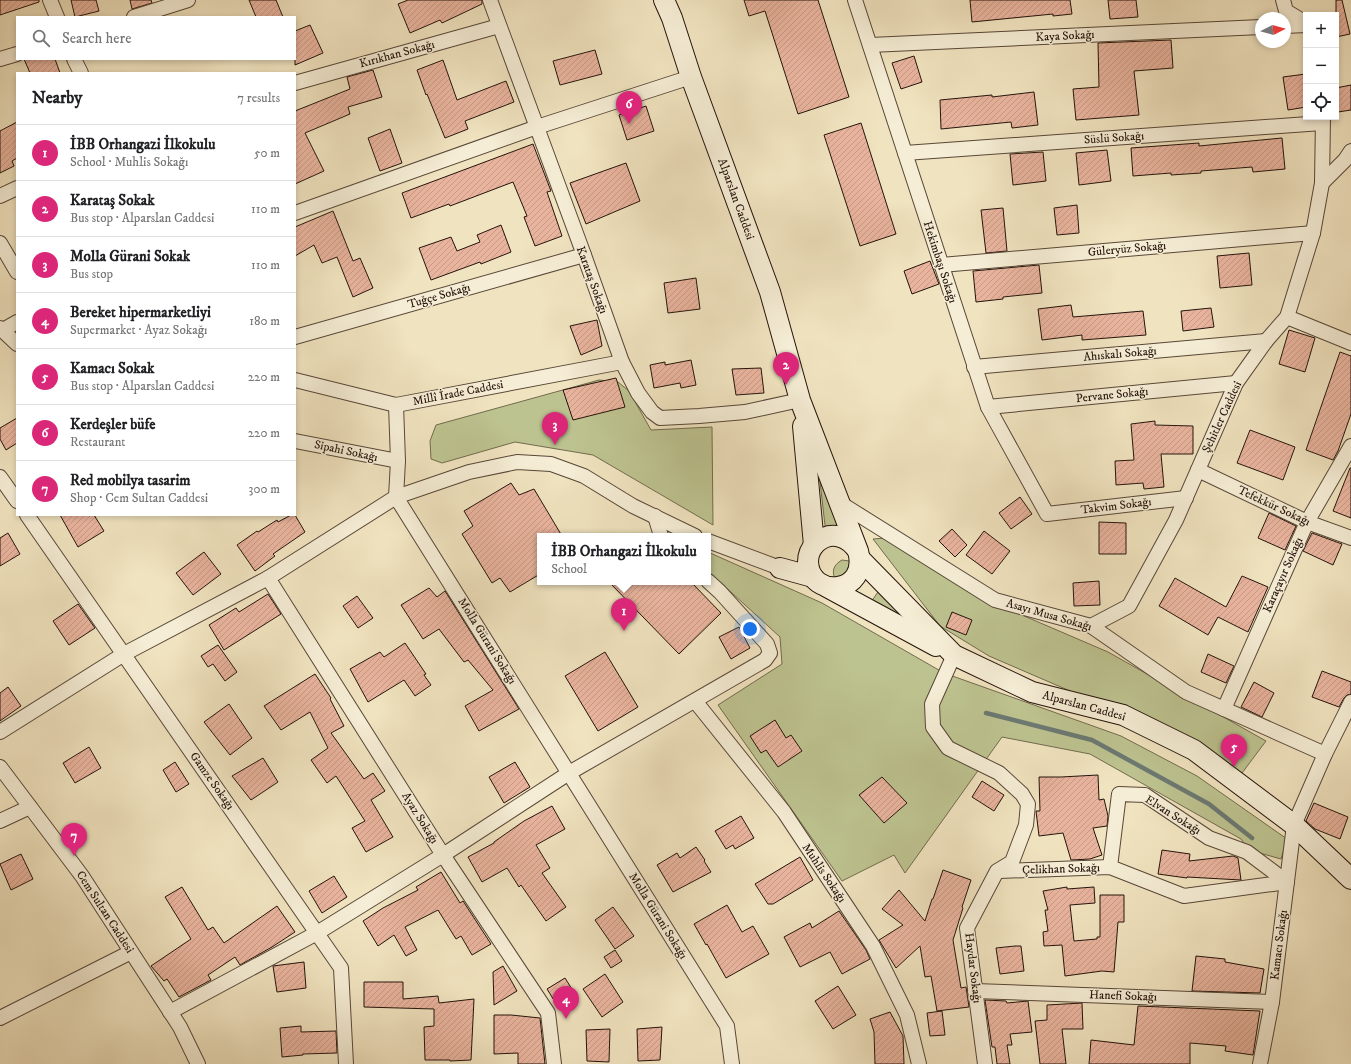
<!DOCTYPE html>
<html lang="en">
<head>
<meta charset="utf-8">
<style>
	body { margin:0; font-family:"IM FELL DW Pica",serif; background:#f2f2f2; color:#202124 }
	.controls { position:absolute; right:12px; top:12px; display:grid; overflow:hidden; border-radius:0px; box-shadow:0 2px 6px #0003 }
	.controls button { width:36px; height:36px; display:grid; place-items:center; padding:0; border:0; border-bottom:1px solid #e0e0e0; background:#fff; color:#202124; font:20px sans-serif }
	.compass { position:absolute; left:1255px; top:12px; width:36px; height:36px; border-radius:50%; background:#fff; box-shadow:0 2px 6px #0003; rotate:85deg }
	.you { position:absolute; left:750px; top:629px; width:14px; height:14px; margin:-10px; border:3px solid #fff; border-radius:50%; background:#1a73e8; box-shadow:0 0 0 6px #1a73e833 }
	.badge { display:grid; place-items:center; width:26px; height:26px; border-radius:50%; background:#db2777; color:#fff; font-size:13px; font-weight:700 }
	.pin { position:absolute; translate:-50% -33px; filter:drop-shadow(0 1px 2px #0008) }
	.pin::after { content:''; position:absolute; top:21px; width:14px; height:12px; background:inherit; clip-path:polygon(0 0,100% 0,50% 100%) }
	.popup { position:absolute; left:537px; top:533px; width:174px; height:52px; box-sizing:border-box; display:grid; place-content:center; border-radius:0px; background:#fff; filter:drop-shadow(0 1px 3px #0005); font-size:13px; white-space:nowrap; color:#757577 }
	.popup b { font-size:15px; color:#202124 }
	.popup::after { content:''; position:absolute; left:50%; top:100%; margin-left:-8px; border:8px solid transparent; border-top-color:#fff }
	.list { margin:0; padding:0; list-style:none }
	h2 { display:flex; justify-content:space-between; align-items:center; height:52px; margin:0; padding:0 16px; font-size:17px }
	h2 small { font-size:13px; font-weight:400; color:#757577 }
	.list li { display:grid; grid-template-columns:26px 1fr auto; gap:12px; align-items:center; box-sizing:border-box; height:56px; padding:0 16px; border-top:1px solid #e0e0e0 }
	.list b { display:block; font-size:15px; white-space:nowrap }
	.list p { margin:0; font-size:13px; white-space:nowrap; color:#757577 }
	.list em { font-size:13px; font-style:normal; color:#757577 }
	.icon { flex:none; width:22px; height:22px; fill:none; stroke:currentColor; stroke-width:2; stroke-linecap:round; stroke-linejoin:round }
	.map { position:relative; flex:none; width:1351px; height:1064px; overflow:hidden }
	.search { position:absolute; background:#fff; box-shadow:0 2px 6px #0003; left:16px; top:16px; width:280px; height:44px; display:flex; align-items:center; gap:10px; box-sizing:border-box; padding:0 14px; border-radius:0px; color:#757577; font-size:15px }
	.panel { position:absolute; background:#fff; box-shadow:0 2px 6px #0003; left:16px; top:72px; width:280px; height:444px; border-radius:0px }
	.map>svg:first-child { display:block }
</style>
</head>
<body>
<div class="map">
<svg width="1351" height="1064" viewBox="0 0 1351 1064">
	<defs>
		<pattern id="building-hatch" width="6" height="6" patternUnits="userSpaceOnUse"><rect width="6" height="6" fill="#e9b49e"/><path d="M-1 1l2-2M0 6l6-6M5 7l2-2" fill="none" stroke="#c89a87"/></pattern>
	</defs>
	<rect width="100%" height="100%" fill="#f0e3bf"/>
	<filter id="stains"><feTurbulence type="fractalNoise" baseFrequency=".005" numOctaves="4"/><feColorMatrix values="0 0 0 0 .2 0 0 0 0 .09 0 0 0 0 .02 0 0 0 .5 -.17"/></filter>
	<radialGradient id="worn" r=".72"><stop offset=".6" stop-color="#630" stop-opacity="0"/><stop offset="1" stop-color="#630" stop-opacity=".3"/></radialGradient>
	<g fill="#bdc390" stroke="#716b4e">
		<path d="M 599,380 L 618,382 L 629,391 L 651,430 L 712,427 L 713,525 L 593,455 L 515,442 L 442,463 L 431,459 L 430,441 L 436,425 Z"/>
		<path d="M 814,429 L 851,530 L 826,534 Z"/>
		<path d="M 886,538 L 987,600 L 1108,652 L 1266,741 L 1242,773 L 1211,755 L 1135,719 L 989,656 L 940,626 L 873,539 Z"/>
		<path d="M 708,552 L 822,603 L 944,673 L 1121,736 L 1197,776 L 1287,839 L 1281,859 L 1249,850 L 1241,839 L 1090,754 L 1002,737 L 905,873 L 894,855 L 842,881 L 718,705 L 782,664 L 780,637 L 708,571 Z"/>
		<path d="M 842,560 L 849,561 L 854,564 L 836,581 C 831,572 833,565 842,560 Z"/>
		<path d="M 882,586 L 935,644 L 867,608 Z"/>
	</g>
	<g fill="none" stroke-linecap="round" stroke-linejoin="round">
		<path stroke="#6c7972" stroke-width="4.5" d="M 986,713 L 1092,740 L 1209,804 L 1252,838"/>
	</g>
	<g fill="url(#building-hatch)" stroke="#25130b">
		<path d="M 0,0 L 39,0 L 39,2 L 0,15 Z"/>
		<path d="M 71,0 L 96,0 L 99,11 L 75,17 Z"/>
		<path d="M 130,0 L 151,0 L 152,3 L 132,9 Z"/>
		<path d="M 249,0 L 276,0 L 283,17 L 256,17 Z"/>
		<path d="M 408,0 L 482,0 L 482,4 L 442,23 L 440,20 L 410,33 L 398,4 Z"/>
		<path d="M 744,0 L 818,0 L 849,97 L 798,114 L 765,11 L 749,16 Z"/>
		<path d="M 970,0 L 1070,0 L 1072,14 L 1053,16 L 1053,14 L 972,22 Z"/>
		<path d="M 1108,0 L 1136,0 L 1138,17 L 1110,19 Z"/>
		<path d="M 1336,0 L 1342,0 L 1350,34 L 1336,37 Z"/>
		<path d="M 310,25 L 323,53 L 295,65 L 295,31 Z"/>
		<path d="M 1171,40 L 1173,68 L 1134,71 L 1139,115 L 1076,120 L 1073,89 L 1099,87 L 1098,43 Z"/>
		<path d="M 595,50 L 602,74 L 560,85 L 553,61 Z"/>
		<path d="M 914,56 L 922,82 L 901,89 L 892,63 Z"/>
		<path d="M 24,59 L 55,59 L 60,73 L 30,73 Z"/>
		<path d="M 443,60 L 457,100 L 506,81 L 514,102 L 465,121 L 468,129 L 445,138 L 427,94 L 426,95 L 417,70 Z"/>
		<path d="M 373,70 L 382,97 L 348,107 L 350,114 L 305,133 L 324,171 L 295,184 L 295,111 L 350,89 L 347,77 Z"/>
		<path d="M 1306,74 L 1306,107 L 1288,110 L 1283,77 Z"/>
		<path d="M 1351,85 L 1351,110 L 1338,112 L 1336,88 Z"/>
		<path d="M 1034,92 L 1038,125 L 1012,128 L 1011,122 L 941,129 L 940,100 L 992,95 L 992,97 Z"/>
		<path d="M 646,106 L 654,131 L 627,140 L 619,115 Z"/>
		<path d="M 17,122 L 17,158 L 12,161 L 14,166 L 0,173 L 0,131 Z"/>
		<path d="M 861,123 L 896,234 L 860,246 L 824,135 Z"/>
		<path d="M 390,129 L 402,163 L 380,171 L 368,138 Z"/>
		<path d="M 1282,138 L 1285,169 L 1253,172 L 1252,167 L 1201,171 L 1201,173 L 1171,175 L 1171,173 L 1133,176 L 1131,148 L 1199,143 L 1199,146 Z"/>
		<path d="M 533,144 L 551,191 L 547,192 L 562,236 L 535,246 L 524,217 L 527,216 L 513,182 L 450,206 L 449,204 L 411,218 L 402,193 Z"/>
		<path d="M 1107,150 L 1111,181 L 1079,185 L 1076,153 Z"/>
		<path d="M 1043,152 L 1046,181 L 1013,185 L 1010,154 Z"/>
		<path d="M 626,163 L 640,201 L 586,224 L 570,183 Z"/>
		<path d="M 1077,205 L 1079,233 L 1057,235 L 1054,208 Z"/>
		<path d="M 1003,208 L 1007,251 L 986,253 L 981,210 Z"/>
		<path d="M 333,211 L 353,261 L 360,258 L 373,288 L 353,297 L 337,257 L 322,263 L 314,245 L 295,256 L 295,227 Z"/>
		<path d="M 501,225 L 511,252 L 481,264 L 480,262 L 431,280 L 419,248 L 451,237 L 457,251 L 480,242 L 477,235 Z"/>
		<path d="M 1249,253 L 1252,285 L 1220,288 L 1217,256 Z"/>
		<path d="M 930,261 L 939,284 L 912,294 L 904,271 Z"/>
		<path d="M 1039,265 L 1042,293 L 1003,297 L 1003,299 L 976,302 L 973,271 Z"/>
		<path d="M 696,278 L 700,309 L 668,313 L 664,283 Z"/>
		<path d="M 1071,305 L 1073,317 L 1143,311 L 1146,335 L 1082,340 L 1082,335 L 1042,340 L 1038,309 Z"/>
		<path d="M 1211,308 L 1214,327 L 1183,331 L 1181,311 Z"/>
		<path d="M 597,320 L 602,346 L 581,355 L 570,326 Z"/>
		<path d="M 1289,330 L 1315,338 L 1305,372 L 1279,364 Z"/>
		<path d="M 1340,352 L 1351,356 L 1351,414 L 1338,451 L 1333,460 L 1306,450 Z"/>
		<path d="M 691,360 L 696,385 L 681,388 L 680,383 L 654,388 L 650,365 L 665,362 L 665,365 Z"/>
		<path d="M 761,368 L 764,393 L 736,395 L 732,369 Z"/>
		<path d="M 616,378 L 625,407 L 573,420 L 563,390 Z"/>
		<path d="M 17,418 L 17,443 L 6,450 L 0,439 L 0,428 Z"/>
		<path d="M 1155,421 L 1155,425 L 1193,426 L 1193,454 L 1161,454 L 1164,487 L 1144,489 L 1143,483 L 1116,485 L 1115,461 L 1134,460 L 1131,424 Z"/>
		<path d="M 1250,430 L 1295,447 L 1283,480 L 1237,463 Z"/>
		<path d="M 1350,468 L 1351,468 L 1351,518 L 1333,511 Z"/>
		<path d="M 511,483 L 519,495 L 534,489 L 562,536 L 540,536 L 540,574 L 510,592 L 500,578 L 492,583 L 462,534 L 473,526 L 464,511 Z"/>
		<path d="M 1020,497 L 1032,514 L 1011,529 L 999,513 Z"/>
		<path d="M 1269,513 L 1296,526 L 1285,550 L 1258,538 Z"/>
		<path d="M 60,515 L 94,515 L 104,531 L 78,547 Z"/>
		<path d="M 291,515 L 295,515 L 305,532 L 273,554 L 275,556 L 255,571 L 237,545 L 257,531 L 258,532 L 277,520 L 278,522 Z"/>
		<path d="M 1099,522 L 1126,523 L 1126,554 L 1099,554 Z"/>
		<path d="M 952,529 L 967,545 L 955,557 L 939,541 Z"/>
		<path d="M 984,531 L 1010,551 L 992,574 L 966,555 Z"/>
		<path d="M 8,533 L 20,554 L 0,566 L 0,538 Z"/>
		<path d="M 1312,533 L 1342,544 L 1333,565 L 1303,551 Z"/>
		<path d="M 204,552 L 221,574 L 193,595 L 176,573 Z"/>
		<path d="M 1242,576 L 1268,587 L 1248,632 L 1218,617 L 1208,635 L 1159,606 L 1175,578 L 1226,607 Z"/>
		<path d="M 1099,581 L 1100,605 L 1074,606 L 1073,583 Z"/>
		<path d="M 609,582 L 691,582 L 721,613 L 679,654 Z"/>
		<path d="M 429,588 L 437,597 L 445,591 L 519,709 L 479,731 L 465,706 L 493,690 L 468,660 L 464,662 L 439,629 L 423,639 L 401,605 Z"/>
		<path d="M 268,594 L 281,614 L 224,650 L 209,625 L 236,608 L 239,612 Z"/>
		<path d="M 357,596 L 373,618 L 358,628 L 343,606 Z"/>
		<path d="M 78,604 L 95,628 L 69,645 L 53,621 Z"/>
		<path d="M 952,612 L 972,620 L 966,635 L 946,627 Z"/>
		<path d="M 739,627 L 750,648 L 731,659 L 719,637 Z"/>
		<path d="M 405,643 L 426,674 L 424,675 L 431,685 L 415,696 L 404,680 L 368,702 L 350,669 L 380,652 L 384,657 Z"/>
		<path d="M 218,645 L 237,672 L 225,681 L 213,664 L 208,667 L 201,656 Z"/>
		<path d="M 605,652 L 638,707 L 598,731 L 565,676 Z"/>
		<path d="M 1208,654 L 1234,666 L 1226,683 L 1201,672 Z"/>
		<path d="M 1322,671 L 1351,682 L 1351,694 L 1347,695 L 1344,698 L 1339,707 L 1312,697 Z"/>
		<path d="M 315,674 L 331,698 L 330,699 L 344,726 L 331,733 L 364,779 L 373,773 L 385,791 L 371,800 L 393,837 L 366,852 L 352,828 L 365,821 L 336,776 L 327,783 L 311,760 L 328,748 L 310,712 L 281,730 L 264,706 Z"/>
		<path d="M 1254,682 L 1274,693 L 1262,717 L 1241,707 Z"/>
		<path d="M 8,687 L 21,706 L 0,721 L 0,693 Z"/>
		<path d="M 229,704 L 252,738 L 230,755 L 204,722 Z"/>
		<path d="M 775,720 L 786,738 L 791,735 L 802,751 L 778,767 L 766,750 L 761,753 L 750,736 Z"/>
		<path d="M 89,747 L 101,768 L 75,783 L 63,763 Z"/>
		<path d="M 263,758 L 278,782 L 251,800 L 232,776 Z"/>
		<path d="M 175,762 L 189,784 L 176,792 L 163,770 Z"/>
		<path d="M 515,762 L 530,787 L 504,803 L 489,777 Z"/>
		<path d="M 1098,775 L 1099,800 L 1104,799 L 1108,816 L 1107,826 L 1093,828 L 1102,855 L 1090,859 L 1071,860 L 1063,833 L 1039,836 L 1036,811 L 1040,811 L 1039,777 L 1061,777 Z"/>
		<path d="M 882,777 L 907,803 L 884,823 L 859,795 Z"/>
		<path d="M 982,781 L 1004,795 L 994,811 L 972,797 Z"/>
		<path d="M 1314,803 L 1348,817 L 1340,839 L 1315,829 L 1306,821 Z"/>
		<path d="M 552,806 L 565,829 L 536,845 L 550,868 L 542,873 L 566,907 L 546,921 L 521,885 L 519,887 L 507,868 L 482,882 L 468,857 L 494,843 L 494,842 L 524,821 Z"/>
		<path d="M 741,816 L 754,838 L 735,849 L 733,845 L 726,849 L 715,831 Z"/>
		<path d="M 696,847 L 705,860 L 704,861 L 711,872 L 673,892 L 657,865 L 677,853 L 680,858 Z"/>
		<path d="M 1162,850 L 1190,854 L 1189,861 L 1233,856 L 1238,858 L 1241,880 L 1187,877 L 1187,878 L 1158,874 Z"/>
		<path d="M 21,854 L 33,879 L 11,890 L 0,864 Z"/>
		<path d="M 800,857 L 813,880 L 773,904 L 768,904 L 755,884 Z"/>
		<path d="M 943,870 L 971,880 L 962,907 L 963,908 L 953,940 L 961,988 L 966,987 L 969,1007 L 937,1011 L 931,976 L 925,977 L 920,946 L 896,968 L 879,940 L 903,925 L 882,909 L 899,890 L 925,921 L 932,899 L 933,899 Z"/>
		<path d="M 441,872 L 460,903 L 463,901 L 491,944 L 472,955 L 461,936 L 456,939 L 438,910 L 405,927 L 417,950 L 406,956 L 394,935 L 378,946 L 363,921 L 383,908 L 418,890 L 416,887 Z"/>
		<path d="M 334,876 L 347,897 L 322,913 L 309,891 Z"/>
		<path d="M 182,887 L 208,930 L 213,927 L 224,943 L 277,906 L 295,932 L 272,947 L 240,965 L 235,957 L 208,975 L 211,980 L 179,997 L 167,979 L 164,981 L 151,966 L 191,939 L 165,897 Z"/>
		<path d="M 1067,887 L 1067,889 L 1094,887 L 1095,903 L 1070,905 L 1074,941 L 1097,939 L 1097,937 L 1100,937 L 1100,895 L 1124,895 L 1124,922 L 1118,922 L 1114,972 L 1102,971 L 1065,976 L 1062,945 L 1044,946 L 1043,932 L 1048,931 L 1045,910 L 1048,910 L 1043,891 Z"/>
		<path d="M 727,905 L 742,932 L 753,926 L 769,954 L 726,978 L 707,944 L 706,945 L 694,924 Z"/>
		<path d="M 613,907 L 634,936 L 615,949 L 595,920 Z"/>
		<path d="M 839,911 L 866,950 L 870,959 L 842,974 L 830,952 L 800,967 L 784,937 L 810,923 L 812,928 Z"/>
		<path d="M 1015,946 L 1021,946 L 1024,971 L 1000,974 L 996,948 Z"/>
		<path d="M 615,950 L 622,961 L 611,968 L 604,957 Z"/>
		<path d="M 1196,956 L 1225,959 L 1225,962 L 1264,969 L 1260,993 L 1192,991 Z"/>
		<path d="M 304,962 L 306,988 L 277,992 L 273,966 Z"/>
		<path d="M 503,966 L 517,991 L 494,1005 L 493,972 Z"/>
		<path d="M 605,974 L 623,1002 L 602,1017 L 583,989 Z"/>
		<path d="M 565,978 L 575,994 L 557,1005 L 547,989 Z"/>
		<path d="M 364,982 L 403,982 L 403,999 L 438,996 L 439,1003 L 474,999 L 471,1060 L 450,1061 L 450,1060 L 425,1060 L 424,1027 L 434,1026 L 434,1009 L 364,1007 Z"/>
		<path d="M 838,986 L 856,1015 L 833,1029 L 815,1001 Z"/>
		<path d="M 985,1000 L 1006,1001 L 1007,1003 L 1028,1001 L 1032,1032 L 1010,1034 L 1012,1045 L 1007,1045 L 1010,1064 L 997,1064 L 995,1047 L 992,1047 Z"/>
		<path d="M 1082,1003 L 1083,1029 L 1062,1029 L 1066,1064 L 1040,1064 L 1035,1021 L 1047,1020 L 1047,1005 Z"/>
		<path d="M 1138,1006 L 1260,1011 L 1253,1055 L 1225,1051 L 1226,1046 L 1190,1043 L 1190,1064 L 1089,1064 L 1091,1040 L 1134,1045 Z"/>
		<path d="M 942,1011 L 945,1035 L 930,1036 L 927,1013 Z"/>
		<path d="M 890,1012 L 903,1036 L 904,1064 L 875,1064 L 874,1032 L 870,1019 Z"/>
		<path d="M 494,1015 L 511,1015 L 540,1018 L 545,1064 L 518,1064 L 518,1053 L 494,1054 Z"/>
		<path d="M 301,1026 L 301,1032 L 336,1031 L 337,1053 L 303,1054 L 303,1055 L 282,1057 L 280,1028 Z"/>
		<path d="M 662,1027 L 660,1060 L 638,1061 L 637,1029 Z"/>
		<path d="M 610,1029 L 609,1062 L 587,1061 L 586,1030 Z"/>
	</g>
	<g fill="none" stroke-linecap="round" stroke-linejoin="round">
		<g stroke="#584738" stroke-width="16">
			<g id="street">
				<path d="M 50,0 L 57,17"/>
				<path d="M 490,0 L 584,255 L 622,362 L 638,393 L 652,412 L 660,418 L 699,416 L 745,412 L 800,400"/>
				<path d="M 855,0 L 988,407 L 1047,514 L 1186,498"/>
				<path d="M 1283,0 L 1286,11 L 1306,23"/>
				<path d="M 134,17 L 188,0"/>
				<path d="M 1285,26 L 1306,25"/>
				<path d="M 870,45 L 1261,27"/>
				<path d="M 0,59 L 17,54"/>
				<path d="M 74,59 L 81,73"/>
				<path d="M 295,83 L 499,26"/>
				<path d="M 905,153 L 1322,123"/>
				<path d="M 1322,183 L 1345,160 L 1351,151"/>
				<path d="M 0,196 L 17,188"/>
				<path d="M 295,213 L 537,127 L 691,77"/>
				<path d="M 0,243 L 17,272"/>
				<path d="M 941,265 L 1313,233"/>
				<path d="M 1287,317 L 1351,343"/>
				<path d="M 0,328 L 17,344"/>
				<path d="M 3,330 L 17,322"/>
				<path d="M 295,337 L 584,255"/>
				<path d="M 974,367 L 1266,341"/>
				<path d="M 295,380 L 396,405 L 622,362"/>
				<path d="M 396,405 L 398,461 L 396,497"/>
				<path d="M 988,407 L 1236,383"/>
				<path d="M 295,441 L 398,461"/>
				<path d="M 1198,470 L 1307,522 L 1351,538"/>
				<path d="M 0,477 L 17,501"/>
				<path d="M 396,497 L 727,1026 L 732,1064"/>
				<path d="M 840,503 L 995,600 L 1091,626 L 1186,692 L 1325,754"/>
				<path d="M 27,515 L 341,968 L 346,1064"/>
				<path d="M 655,516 L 661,536"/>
				<path d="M 708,541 L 780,568"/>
				<path d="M 268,578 L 443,855 L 548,1013 L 554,1064"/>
				<path d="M 1091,626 L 1129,606 L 1176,520 L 1236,383 L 1266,341 L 1287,317 L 1313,233 L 1322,183 L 1323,117"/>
				<path d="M 954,655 L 932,704 L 933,727 L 948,748 L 999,773 L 1022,794 L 1028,804 L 1026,825 L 1012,862 L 997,871 L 967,928 L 985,1064"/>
				<path d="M 695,701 L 784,812 L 873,946 L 907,1015 L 919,1064"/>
				<path d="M 1224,709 L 1307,522 L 1351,446"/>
				<path d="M 0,732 L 124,654 L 268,578 L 396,497 L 469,472 L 517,462 L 551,464 L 584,476 L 633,506 L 695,536"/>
				<path d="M 0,767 L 82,876 L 180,1027 L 198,1064"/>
				<path d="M 0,821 L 30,807"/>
				<path d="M 1110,867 L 1119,794 L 1145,795 L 1209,838 L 1247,852 L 1287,882"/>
				<path d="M 999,871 L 1110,867 L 1184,896 L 1287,882"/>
				<path d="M 975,991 L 1272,1002"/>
				<path d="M 170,1012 L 317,933 L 443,855 L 569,773 L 765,660 L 770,653 L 767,644 L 720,592 L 708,581"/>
				<path d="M 0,1018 L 131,952"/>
				<path d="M 1260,1064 L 1272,1002 L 1294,825 L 1325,754 L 1351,702"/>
			</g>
		</g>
		<g stroke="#25130b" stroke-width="22">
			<g id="secondary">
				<path d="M 664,0 L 672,18 L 691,77 L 770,292 L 800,400 L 858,551 C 870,594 810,600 808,562 C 808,555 811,548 816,543 C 831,530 848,536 858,551"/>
				<path d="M 803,426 L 814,545"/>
				<path d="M 860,559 L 954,655 L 1032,692 L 1123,715 L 1194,750 L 1294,825 L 1351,879"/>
				<path d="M 780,568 L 813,577"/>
				<path d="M 827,587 L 936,646"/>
			</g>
		</g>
		<use href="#street" stroke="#f5edd5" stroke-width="14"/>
		<use href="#secondary" stroke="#f5edd5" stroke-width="20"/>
	</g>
	<g text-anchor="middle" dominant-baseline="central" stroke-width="3" stroke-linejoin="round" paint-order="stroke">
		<g font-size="12" fill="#25130b" stroke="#f5edd5">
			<text transform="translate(1065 36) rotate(-3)">Kaya Sokağı</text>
			<text transform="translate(397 54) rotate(-15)">Kırıkhan Sokağı</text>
			<text transform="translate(1114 138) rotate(-4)">Süslü Sokağı</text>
			<text transform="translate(736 199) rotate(70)">Alparslan Caddesi</text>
			<text transform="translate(1127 249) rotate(-5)">Güleryüz Sokağı</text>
			<text transform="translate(940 262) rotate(72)">Hekimbaşı Sokağı</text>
			<text transform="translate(592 280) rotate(70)">Karataş Sokağı</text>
			<text transform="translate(439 296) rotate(-16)">Tuğçe Sokağı</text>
			<text transform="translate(1120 354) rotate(-5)">Ahıskalı Sokağı</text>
			<text transform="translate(458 393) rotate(-11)">Millî İrade Caddesi</text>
			<text transform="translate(1112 395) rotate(-6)">Pervane Sokağı</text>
			<text transform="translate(1222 417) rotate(-65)">Şehitler Caddesi</text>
			<text transform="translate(346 451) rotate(12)">Sipahi Sokağı</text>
			<text transform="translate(1116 506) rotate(-7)">Takvim Sokağı</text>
			<text transform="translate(1274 506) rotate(25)">Tefekkür Sokağı</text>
			<text transform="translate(1283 575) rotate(-66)">Karaçayır Sokağı</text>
			<text transform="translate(1049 615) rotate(16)">Asayı Musa Sokağı</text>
			<text transform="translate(487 641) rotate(58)">Molla Gürani Sokağı</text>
			<text transform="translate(1084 706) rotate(15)">Alparslan Caddesi</text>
			<text transform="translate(212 781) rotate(55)">Gamze Sokağı</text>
			<text transform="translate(1173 815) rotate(32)">Elvan Sokağı</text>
			<text transform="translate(420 818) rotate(58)">Ayaz Sokağı</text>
			<text transform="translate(1061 869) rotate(-2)">Çelikhan Sokağı</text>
			<text transform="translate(824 873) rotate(56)">Muhlis Sokağı</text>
			<text transform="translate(105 912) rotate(57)">Cem Sultan Caddesi</text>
			<text transform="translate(658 916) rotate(58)">Molla Gürani Sokağı</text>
			<text transform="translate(1279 945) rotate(-83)">Kamacı Sokağı</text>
			<text transform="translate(973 968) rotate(83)">Haydar Sokağı</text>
			<text transform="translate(1123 996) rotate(2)">Hanefi Sokağı</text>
		</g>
	</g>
	<rect width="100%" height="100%" filter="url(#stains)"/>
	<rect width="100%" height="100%" fill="url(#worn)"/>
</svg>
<div class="controls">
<button>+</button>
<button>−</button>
<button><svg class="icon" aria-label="locate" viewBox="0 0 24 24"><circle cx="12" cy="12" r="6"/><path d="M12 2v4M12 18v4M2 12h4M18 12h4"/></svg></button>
</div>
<svg class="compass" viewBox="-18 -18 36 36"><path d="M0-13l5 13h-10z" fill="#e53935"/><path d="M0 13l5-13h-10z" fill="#757577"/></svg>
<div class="you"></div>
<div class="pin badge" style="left:624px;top:631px">1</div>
<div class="popup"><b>İBB Orhangazi İlkokulu</b>School</div>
<div class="pin badge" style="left:786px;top:385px">2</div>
<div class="pin badge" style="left:555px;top:445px">3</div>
<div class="pin badge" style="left:566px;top:1019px">4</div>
<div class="pin badge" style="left:1234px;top:767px">5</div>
<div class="pin badge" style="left:629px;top:124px">6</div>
<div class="pin badge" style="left:74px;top:856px">7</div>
<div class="search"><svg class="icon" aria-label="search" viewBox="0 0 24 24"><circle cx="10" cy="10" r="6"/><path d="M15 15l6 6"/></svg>Search here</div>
<section class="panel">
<h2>Nearby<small>7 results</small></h2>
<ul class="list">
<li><span class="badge">1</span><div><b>İBB Orhangazi İlkokulu</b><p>School · Muhlis Sokağı</p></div><em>50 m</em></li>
<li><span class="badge">2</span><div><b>Karataş Sokak</b><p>Bus stop · Alparslan Caddesi</p></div><em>110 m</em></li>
<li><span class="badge">3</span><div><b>Molla Gürani Sokak</b><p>Bus stop</p></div><em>110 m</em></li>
<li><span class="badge">4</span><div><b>Bereket hipermarketliyi</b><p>Supermarket · Ayaz Sokağı</p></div><em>180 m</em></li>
<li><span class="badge">5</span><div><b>Kamacı Sokak</b><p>Bus stop · Alparslan Caddesi</p></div><em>220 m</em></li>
<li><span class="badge">6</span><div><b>Kerdeşler büfe</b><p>Restaurant</p></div><em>220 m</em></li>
<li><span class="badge">7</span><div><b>Red mobilya tasarim</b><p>Shop · Cem Sultan Caddesi</p></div><em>300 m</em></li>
</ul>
</section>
</div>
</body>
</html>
